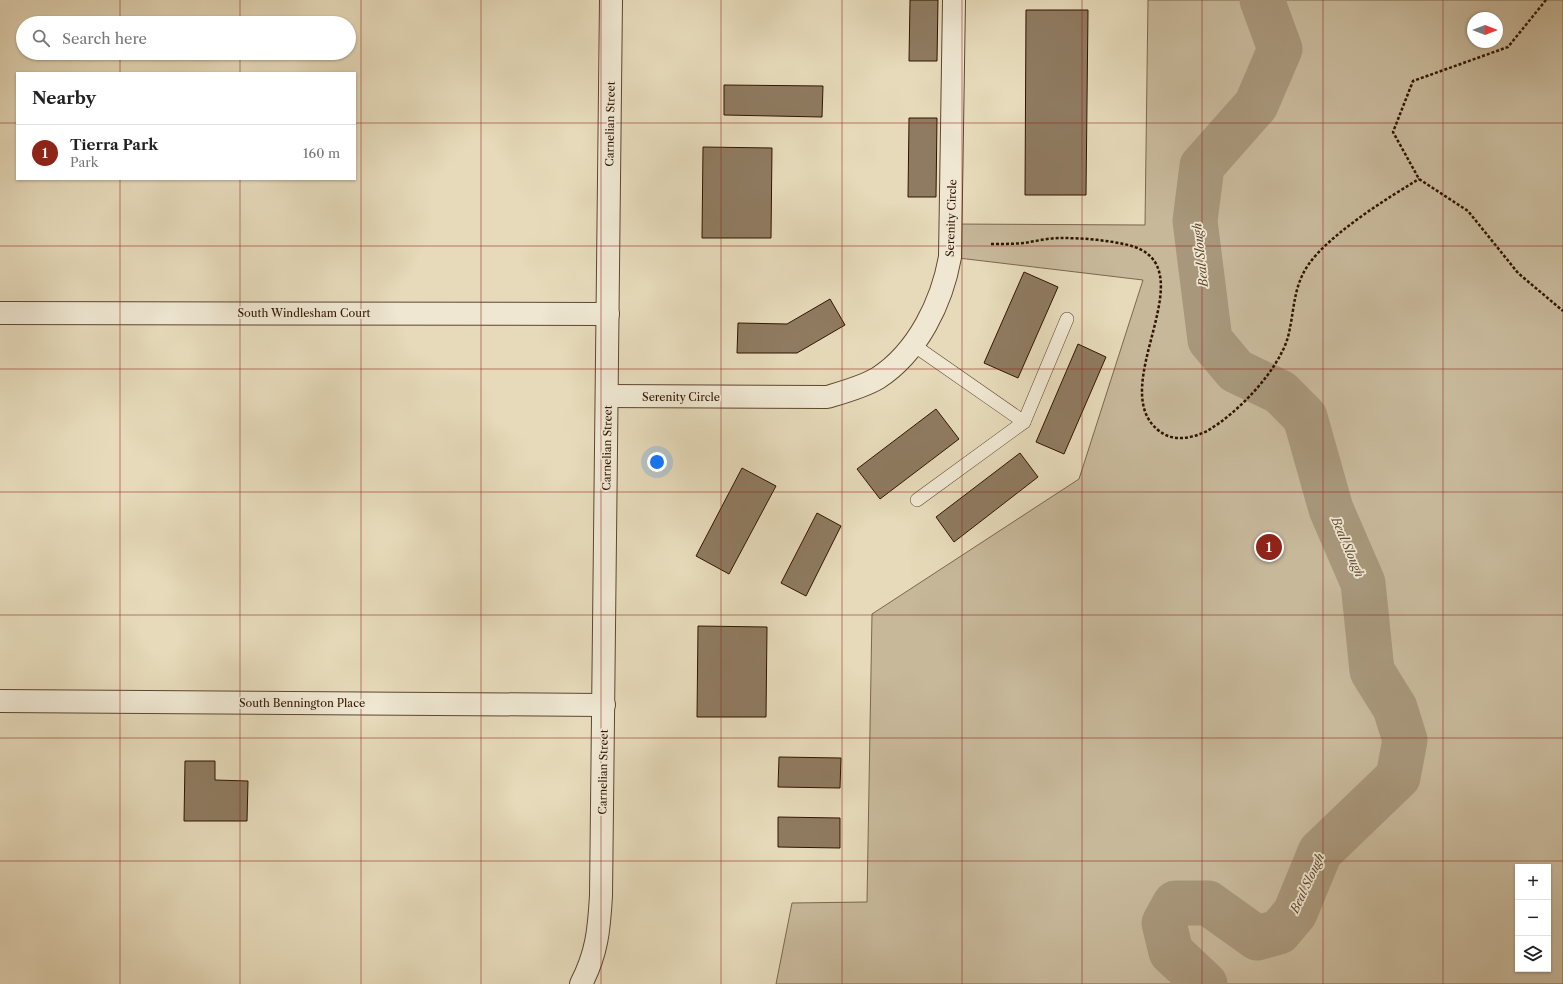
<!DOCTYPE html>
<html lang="en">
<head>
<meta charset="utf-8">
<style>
	body { margin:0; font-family:"Libre Caslon Text",serif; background:#f6f6f6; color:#222 }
	.controls { position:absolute; right:12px; bottom:12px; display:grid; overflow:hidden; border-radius:0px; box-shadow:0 1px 3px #0004 }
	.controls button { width:36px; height:36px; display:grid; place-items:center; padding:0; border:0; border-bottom:1px solid #e0e0e0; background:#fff; color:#222; font:20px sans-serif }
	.compass { position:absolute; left:1467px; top:12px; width:36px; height:36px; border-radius:50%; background:#fff; box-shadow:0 1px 3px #0004; rotate:90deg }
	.you { position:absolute; left:657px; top:462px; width:14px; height:14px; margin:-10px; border:3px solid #fff; border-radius:50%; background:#1a73e8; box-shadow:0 0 0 6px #1a73e833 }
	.badge { display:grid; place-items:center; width:26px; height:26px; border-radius:50%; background:#8f2418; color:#fff; font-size:13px; font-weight:700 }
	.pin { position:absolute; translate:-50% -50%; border:2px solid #fff; box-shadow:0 1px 4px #0006 }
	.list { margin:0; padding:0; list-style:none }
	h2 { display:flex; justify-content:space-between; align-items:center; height:52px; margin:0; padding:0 16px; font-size:17px }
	h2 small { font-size:13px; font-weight:400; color:#767676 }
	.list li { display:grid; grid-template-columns:26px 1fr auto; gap:12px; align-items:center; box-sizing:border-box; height:56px; padding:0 16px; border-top:1px solid #e0e0e0 }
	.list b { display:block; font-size:15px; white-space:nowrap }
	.list p { margin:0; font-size:13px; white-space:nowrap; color:#767676 }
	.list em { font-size:13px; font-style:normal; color:#767676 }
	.icon { flex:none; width:22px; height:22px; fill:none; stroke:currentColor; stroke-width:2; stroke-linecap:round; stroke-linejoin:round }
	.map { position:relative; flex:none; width:1563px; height:984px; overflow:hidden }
	.search { position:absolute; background:#fff; box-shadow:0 1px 3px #0004; left:16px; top:16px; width:340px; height:44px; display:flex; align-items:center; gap:10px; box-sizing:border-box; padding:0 14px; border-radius:22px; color:#767676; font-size:15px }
	.panel { position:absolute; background:#fff; box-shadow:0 1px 3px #0004; left:16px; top:72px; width:340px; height:108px; border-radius:0px }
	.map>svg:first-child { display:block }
</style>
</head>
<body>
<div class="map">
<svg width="1563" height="984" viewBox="0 0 1563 984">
	<rect width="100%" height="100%" fill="#e6daba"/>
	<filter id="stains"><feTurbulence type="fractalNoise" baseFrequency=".005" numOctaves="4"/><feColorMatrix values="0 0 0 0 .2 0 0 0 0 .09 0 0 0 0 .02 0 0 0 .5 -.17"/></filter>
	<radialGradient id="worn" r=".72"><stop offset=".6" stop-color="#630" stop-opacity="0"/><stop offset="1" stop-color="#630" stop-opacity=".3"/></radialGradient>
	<path fill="#c7b89a" stroke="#7c664d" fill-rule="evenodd" d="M 1148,0 L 1563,0 L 1563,984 L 776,984 L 792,903 L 867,902 L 872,614 L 1079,479 L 1143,280 L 950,257 L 952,224 L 1145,225 ZM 1473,18 L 1497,18 L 1497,42 L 1473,42 ZM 1518,867 L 1548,867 L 1548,969 L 1518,969 Z"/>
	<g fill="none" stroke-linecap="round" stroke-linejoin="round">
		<path stroke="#a8977b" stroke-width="45" d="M 1205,984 L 1171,952 L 1164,923 L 1175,903 L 1208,903 L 1257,938 L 1279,932 L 1295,913 L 1320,852 L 1398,777 L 1405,740 L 1395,708 L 1372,671 L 1363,583 L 1331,509 L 1305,417 L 1280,392 L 1236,371 L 1210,340 L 1195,221 L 1202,166 L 1256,105 L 1280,49 L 1262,0"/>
	</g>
	<g fill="#8f7b61" stroke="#311400">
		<path d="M 910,0 L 938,0 L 937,61 L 909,61 Z"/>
		<path d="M 1026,10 L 1088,10 L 1086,195 L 1025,195 Z"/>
		<path d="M 724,85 L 823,86 L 822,117 L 724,115 Z"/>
		<path d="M 909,118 L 937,118 L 936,197 L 908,197 Z"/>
		<path d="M 703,147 L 772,148 L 771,238 L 702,238 Z"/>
		<path d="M 1024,272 L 1058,287 L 1018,378 L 984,363 Z"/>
		<path d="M 830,299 L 845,325 L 797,353 L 737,353 L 738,323 L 787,324 Z"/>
		<path d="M 1078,344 L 1106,357 L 1064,454 L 1036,442 Z"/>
		<path d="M 936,409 L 959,439 L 880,499 L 857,469 Z"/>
		<path d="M 1020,453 L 1038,477 L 954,542 L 936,517 Z"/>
		<path d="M 742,468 L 776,486 L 729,574 L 696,556 Z"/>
		<path d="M 817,513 L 841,526 L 806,596 L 781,583 Z"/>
		<path d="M 698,626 L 767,627 L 766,717 L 697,717 Z"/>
		<path d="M 779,757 L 841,758 L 840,788 L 778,787 Z"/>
		<path d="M 185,761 L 215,761 L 215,780 L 248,781 L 247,821 L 184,821 Z"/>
		<path d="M 778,817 L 840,818 L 840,848 L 778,847 Z"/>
	</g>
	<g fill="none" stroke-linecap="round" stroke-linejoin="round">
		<g stroke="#5e462e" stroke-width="14">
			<g id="service">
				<path d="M 912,344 L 1024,422 L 1067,319"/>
				<path d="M 917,500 L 1024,422"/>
			</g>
		</g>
		<g stroke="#5e462e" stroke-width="24">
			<g id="minor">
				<path d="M 0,313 L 608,314"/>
				<path d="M 607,396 L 827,397 C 844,392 863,387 878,378 C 918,352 942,302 950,257 L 954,0"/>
				<path d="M 0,701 L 604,705"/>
				<path d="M 581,984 C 597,953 599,930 601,896 L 611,0"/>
			</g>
		</g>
		<g stroke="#311400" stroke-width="2.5" stroke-dasharray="3 2" stroke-linecap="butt">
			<path d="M 1546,0 L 1508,47 L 1413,81 L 1393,132 L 1419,179 L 1468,211 L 1518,273 L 1563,311"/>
			<path d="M 991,244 C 1002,244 1013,244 1024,243 C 1036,241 1049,238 1061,238 C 1082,238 1107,240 1128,245 C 1211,265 1104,386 1158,430 C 1172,442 1191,439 1207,431 C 1238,413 1278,371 1288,337 C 1296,304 1292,281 1317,254 C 1343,226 1386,199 1419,179"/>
		</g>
		<use href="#service" stroke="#efe7d2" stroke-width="13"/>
		<use href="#minor" stroke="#efe7d2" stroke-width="22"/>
	</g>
	<path fill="none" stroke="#8f2418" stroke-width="1" stroke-opacity="0.55" d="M 120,0 L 120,23M 240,0 L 240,23M 361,0 L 361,984M 481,0 L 481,984M 601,0 L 601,984M 721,0 L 721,984M 842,0 L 842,984M 962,0 L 962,984M 1082,0 L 1082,984M 1202,0 L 1202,984M 1323,0 L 1323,984M 1443,0 L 1443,984M 120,53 L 120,73M 240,53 L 240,73M 0,123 L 17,123M 355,123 L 1563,123M 120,179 L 120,984M 240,179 L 240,984M 0,246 L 1563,246M 0,369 L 1563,369M 0,492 L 1563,492M 0,615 L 1563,615M 0,738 L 1563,738M 0,861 L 1563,861"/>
	<g text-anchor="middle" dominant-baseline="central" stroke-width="3.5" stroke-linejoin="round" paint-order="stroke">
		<g font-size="11" fill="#311400" stroke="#efe7d2">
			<text transform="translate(610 124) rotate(-89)">Carnelian Street</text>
			<text transform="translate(951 218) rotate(-88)">Serenity Circle</text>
			<text x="304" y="313">South Windlesham Court</text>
			<text x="681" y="397">Serenity Circle</text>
			<text transform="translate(607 448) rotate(-89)">Carnelian Street</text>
			<text x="302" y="703">South Bennington Place</text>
			<text transform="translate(603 772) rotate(-89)">Carnelian Street</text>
		</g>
		<g font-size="12" font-style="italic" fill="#614831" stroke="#efe7d2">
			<text transform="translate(1200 255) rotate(-96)">Beal Slough</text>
			<text transform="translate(1348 547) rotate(67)">Beal Slough</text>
			<text transform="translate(1307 883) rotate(-65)">Beal Slough</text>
		</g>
	</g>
	<rect width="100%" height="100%" filter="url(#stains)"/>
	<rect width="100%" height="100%" fill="url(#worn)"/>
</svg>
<div class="controls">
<button>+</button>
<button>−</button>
<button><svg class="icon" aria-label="layers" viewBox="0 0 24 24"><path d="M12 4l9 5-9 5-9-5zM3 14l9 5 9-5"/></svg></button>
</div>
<svg class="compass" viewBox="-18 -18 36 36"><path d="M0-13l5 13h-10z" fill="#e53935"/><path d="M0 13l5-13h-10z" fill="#767676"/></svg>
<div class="you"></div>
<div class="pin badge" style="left:1269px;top:547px">1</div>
<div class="search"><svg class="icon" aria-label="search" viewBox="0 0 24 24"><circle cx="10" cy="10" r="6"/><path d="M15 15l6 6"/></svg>Search here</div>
<section class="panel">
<h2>Nearby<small></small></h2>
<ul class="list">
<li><span class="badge">1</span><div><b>Tierra Park</b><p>Park</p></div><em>160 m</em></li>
</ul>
</section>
</div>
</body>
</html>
